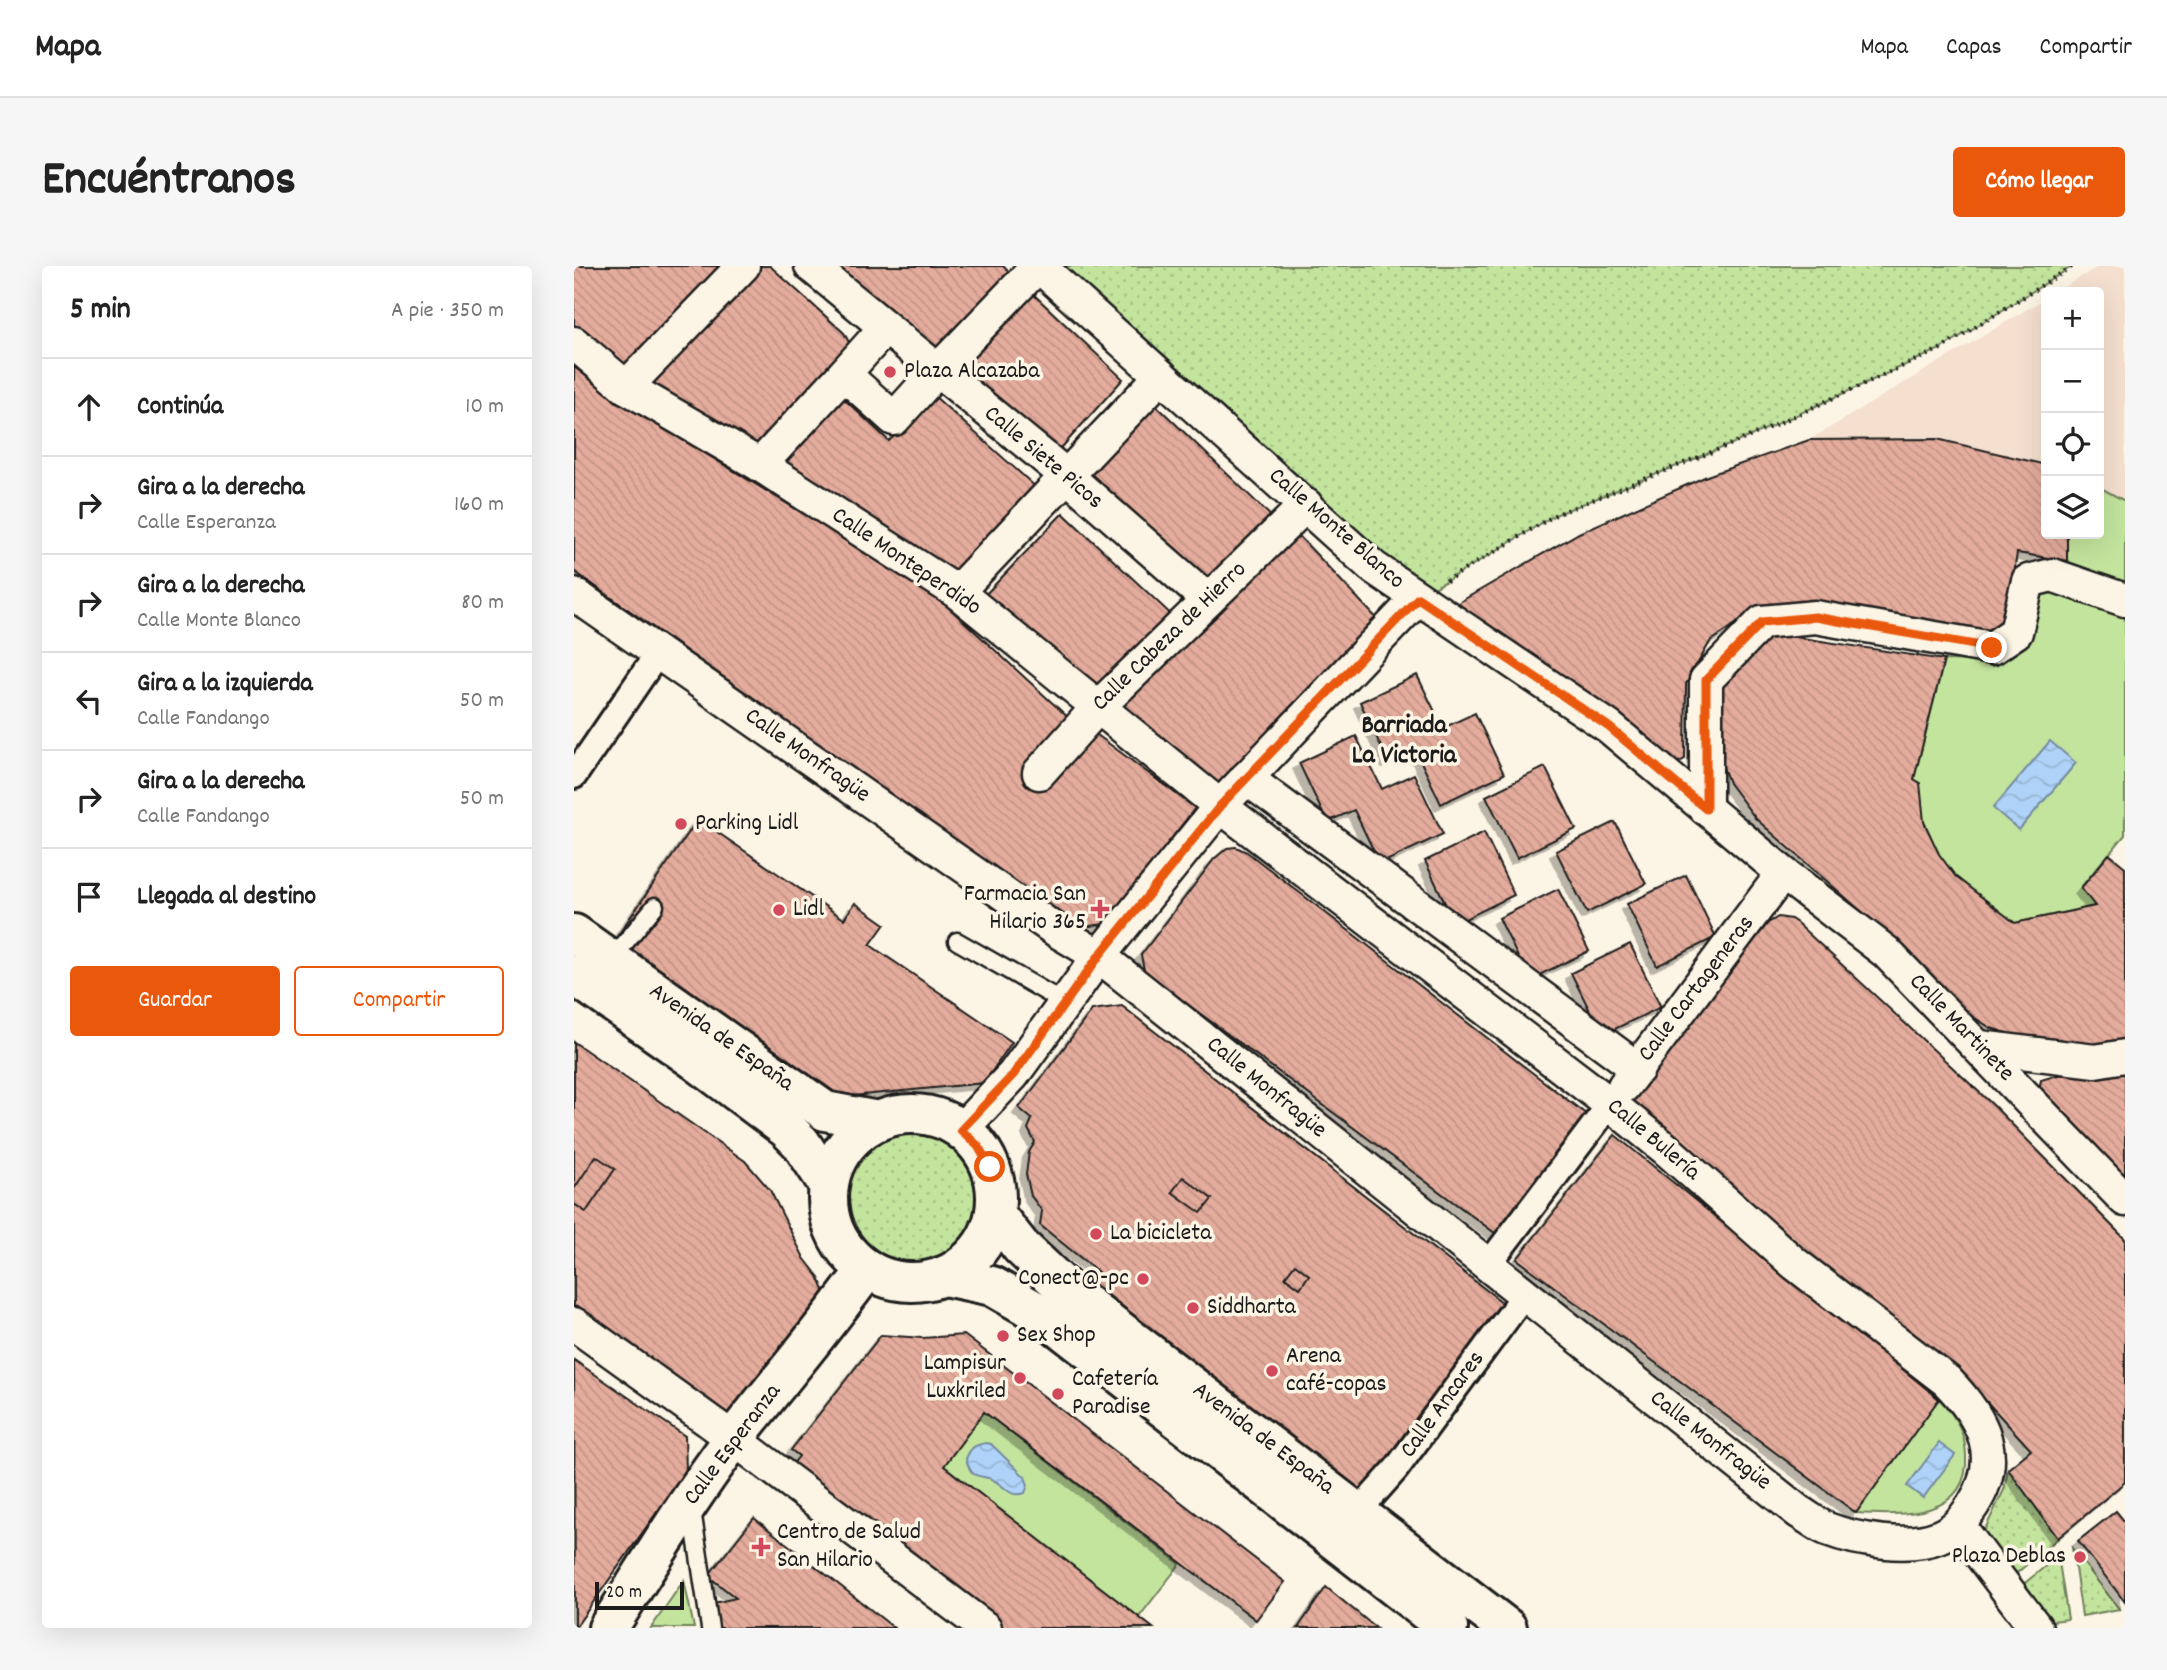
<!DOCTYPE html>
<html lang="es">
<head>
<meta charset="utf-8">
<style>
	body { margin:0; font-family:Dekko,sans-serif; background:#f6f6f6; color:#222 }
	.controls { position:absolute; right:21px; top:21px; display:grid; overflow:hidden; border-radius:7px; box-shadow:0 7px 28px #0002 }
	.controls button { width:63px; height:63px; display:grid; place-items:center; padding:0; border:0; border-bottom:2px solid #e0e0e0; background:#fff; color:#222; font:35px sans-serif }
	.scale { position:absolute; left:21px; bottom:18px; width:89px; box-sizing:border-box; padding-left:7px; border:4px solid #1c1c1c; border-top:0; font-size:19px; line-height:24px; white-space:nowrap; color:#1c1c1c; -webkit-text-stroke:5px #fcf5e5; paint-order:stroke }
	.stop { position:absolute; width:21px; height:21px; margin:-16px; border:5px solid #ea580c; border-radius:50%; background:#fff }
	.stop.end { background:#ea580c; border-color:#fff; box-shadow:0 2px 7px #0008 }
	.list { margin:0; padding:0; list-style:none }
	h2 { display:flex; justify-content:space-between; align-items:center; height:91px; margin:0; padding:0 28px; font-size:30px }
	h2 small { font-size:23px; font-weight:400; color:#767676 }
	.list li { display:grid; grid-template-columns:46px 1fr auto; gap:21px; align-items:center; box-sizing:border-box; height:98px; padding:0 28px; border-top:2px solid #e0e0e0 }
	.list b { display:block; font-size:26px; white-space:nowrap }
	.list p { margin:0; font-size:23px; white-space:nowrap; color:#767676 }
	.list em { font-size:23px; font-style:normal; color:#767676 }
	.actions { display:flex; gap:14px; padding:21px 28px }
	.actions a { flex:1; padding:16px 0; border:2px solid #ea580c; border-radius:7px; text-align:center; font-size:24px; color:#ea580c }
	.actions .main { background:#ea580c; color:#fff }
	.icon { flex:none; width:38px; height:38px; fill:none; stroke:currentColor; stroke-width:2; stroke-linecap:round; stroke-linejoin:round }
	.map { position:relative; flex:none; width:1551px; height:1362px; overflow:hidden; border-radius:7px }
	header { display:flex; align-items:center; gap:42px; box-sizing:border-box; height:98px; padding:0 35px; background:#fff; border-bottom:2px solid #e0e0e0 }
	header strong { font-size:33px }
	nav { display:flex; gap:38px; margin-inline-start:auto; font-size:24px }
	.intro { display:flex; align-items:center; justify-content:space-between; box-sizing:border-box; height:168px; padding:0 42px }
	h1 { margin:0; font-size:49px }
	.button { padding:18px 32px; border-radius:7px; background:#ea580c; color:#fff; font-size:24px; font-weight:700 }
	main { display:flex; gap:42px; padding:0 42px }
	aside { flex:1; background:#fff; border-radius:7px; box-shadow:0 7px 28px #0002 }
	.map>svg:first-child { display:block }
</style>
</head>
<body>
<header>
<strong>Mapa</strong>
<nav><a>Mapa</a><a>Capas</a><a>Compartir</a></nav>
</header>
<div class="intro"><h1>Encuéntranos</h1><a class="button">Cómo llegar</a></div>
<main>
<aside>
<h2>5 min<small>A pie · 350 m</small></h2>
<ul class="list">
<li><svg class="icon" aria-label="ahead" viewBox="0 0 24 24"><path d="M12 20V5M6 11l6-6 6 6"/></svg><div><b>Continúa</b></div><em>10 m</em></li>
<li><svg class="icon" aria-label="right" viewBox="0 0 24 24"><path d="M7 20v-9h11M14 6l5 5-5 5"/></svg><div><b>Gira a la derecha</b><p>Calle Esperanza</p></div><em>160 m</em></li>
<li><svg class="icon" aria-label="right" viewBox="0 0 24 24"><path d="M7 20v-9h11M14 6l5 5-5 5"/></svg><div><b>Gira a la derecha</b><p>Calle Monte Blanco</p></div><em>80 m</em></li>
<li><svg class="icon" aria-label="left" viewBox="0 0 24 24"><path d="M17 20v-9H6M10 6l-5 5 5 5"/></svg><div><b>Gira a la izquierda</b><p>Calle Fandango</p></div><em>50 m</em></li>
<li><svg class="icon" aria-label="right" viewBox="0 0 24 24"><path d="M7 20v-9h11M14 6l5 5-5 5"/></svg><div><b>Gira a la derecha</b><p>Calle Fandango</p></div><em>50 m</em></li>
<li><svg class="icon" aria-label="arrive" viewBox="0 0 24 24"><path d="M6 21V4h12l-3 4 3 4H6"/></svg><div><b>Llegada al destino</b></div></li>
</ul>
<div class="actions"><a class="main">Guardar</a><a>Compartir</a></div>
</aside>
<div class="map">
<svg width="1551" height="1362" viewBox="0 0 1551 1362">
	<defs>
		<pattern id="grass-dots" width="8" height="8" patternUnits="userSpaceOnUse" patternTransform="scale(1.75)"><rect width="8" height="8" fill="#c3e49d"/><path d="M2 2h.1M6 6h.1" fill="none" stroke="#a7c387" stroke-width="1.8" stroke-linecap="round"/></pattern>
		<pattern id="water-waves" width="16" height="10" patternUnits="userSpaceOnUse" patternTransform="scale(1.75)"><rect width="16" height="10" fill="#afd3f8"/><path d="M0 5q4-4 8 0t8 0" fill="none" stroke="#96b5d4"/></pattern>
		<pattern id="building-back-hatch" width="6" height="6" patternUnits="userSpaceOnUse" patternTransform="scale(1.75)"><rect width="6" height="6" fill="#e4ac9c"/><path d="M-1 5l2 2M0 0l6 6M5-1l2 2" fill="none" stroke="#c39386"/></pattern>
		<filter id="shadow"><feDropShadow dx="-6" dy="6" stdDeviation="0" flood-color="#0004"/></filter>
	</defs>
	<rect width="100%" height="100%" fill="#fcf5e5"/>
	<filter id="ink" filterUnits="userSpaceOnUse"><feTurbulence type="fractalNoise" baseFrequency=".0143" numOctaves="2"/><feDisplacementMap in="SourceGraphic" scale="14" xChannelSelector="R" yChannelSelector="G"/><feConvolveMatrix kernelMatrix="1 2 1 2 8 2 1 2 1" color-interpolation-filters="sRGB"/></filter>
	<g filter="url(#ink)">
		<g fill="#f5dfcf">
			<path d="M 1525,0 L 1551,0 L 1551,235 L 1525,221 L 1525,26 L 1482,26 Z"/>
			<path d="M 1472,32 L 1472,199 L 1363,173 L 1235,174 Z"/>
		</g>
		<g fill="url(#grass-dots)" stroke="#70805c" stroke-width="2">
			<path d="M 465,0 L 1499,0 L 1366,83 L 1170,173 L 981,249 L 844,332 Z"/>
			<circle cx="342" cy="930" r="67"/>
			<path d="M 1434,1203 L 1484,1272 L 1438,1311 L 1410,1272 L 1411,1263 L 1430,1224 Z"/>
			<path d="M 1498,1282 L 1545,1343 L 1508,1350 Z"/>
			<path d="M 1484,1290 L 1494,1353 L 1473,1356 L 1446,1321 Z"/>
		</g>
		<g fill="#c3e49d" stroke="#70805c" stroke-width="2">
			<path d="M 1525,221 L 1551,235 L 1551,317 L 1493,295 L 1493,268 L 1525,268 Z"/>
			<path d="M 1476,319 L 1551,344 L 1551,569 L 1507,622 L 1521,640 L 1441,657 L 1382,611 L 1366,592 L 1350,556 L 1340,513 L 1370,394 L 1424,395 L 1462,329 Z"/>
			<path d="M 1365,1133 C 1382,1150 1391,1166 1392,1189 C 1396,1252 1328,1250 1282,1247 Z"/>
			<path d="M 410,1146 L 606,1298 L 565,1351 L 370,1200 Z"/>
			<path d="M 110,1314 L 120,1362 L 77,1362 Z"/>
		</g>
		<g fill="url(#water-waves)" stroke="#748aa0" stroke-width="2">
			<path d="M 1476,475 L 1502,497 L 1445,564 L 1419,542 Z"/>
			<path d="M 412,1177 L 417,1178 L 451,1211 L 454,1219 L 451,1227 C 436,1232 432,1221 421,1215 C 407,1206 399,1218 392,1193 C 396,1182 400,1179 412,1177 Z"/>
			<path d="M 1365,1177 L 1381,1189 L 1349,1232 L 1333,1220 Z"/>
		</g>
		<g fill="url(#building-back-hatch)" stroke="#1c1c1c" stroke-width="2" filter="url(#shadow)">
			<path d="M 0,0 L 146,0 L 52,106 L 0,62 Z"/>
			<path d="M 184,0 L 196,0 L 270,67 L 277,80 L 183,184 L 70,120 Z"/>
			<path d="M 248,0 L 429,0 L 438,9 L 361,95 Z"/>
			<path d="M 456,25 L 549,113 L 480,190 L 381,110 Z"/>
			<path d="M 0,101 L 41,132 L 359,327 L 497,454 L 476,515 L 522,468 L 621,542 L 531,658 L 501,662 L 0,305 Z"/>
			<path d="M 359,129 L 464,223 L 382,313 L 206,199 L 267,130 L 315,175 Z"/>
			<path d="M 582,139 L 704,257 L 635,328 L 513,210 Z"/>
			<path d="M 1363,173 L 1472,199 L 1472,268 L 1493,268 L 1493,295 L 1443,287 L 1433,355 L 1405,368 L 1297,344 L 1217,339 L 1186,341 L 1136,376 L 1112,418 L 1111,493 L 1092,503 L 877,341 L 1005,267 L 1133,210 L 1235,174 Z"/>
			<path d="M 489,247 L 604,355 L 528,436 L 412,328 Z"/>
			<path d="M 724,269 L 808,358 L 637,525 L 544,445 Z"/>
			<path d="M 1215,370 L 1370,394 L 1340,513 L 1346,517 L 1350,556 L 1365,588 L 1382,611 L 1441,657 L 1521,640 L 1507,622 L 1535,588 L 1551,601 L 1551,780 L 1541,782 L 1461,776 L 1417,762 L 1380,739 L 1329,682 L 1182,553 L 1155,517 L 1145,490 L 1142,424 L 1188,373 Z"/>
			<path d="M 843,409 L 869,462 L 901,447 L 930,508 L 867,538 L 841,483 L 814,496 L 786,436 Z"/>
			<path d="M 782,470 L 808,523 L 840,508 L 869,568 L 806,598 L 780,544 L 753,556 L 725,497 Z"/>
			<path d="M 971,501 L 1002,563 L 943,592 L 912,530 Z"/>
			<path d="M 124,553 L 270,653 L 281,637 L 311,658 L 296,679 L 438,776 L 410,817 L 268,831 L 40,675 Z"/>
			<path d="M 1041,556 L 1072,618 L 1013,647 L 982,585 Z"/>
			<path d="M 910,566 L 940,629 L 881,658 L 851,595 Z"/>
			<path d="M 662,581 L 673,586 L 1013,849 L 925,970 L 577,711 L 570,704 L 567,689 L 640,593 L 653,582 Z"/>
			<path d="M 1112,609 L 1142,671 L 1083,700 L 1053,638 Z"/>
			<path d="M 984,623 L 1015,685 L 955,714 L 925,652 Z"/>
			<path d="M 1204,651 L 1217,653 L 1223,657 L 1419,839 L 1551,973 L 1551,1216 L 1484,1272 L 1434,1203 L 1457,1184 L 1381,1101 L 1177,949 L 1053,838 L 1194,657 Z"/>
			<path d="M 1056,678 L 1087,741 L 1028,769 L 997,707 Z"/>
			<path d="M 548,740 L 929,1037 L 789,1229 L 517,1018 L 524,1006 L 466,959 L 468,945 L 457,930 L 452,908 L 455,886 L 461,876 L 454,863 L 458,853 L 445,842 L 518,744 Z"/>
			<path d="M 0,776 L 171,895 L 196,924 L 230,992 L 244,1010 L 252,1029 L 160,1173 L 0,1058 Z"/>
			<path d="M 1551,804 L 1551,919 L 1467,827 L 1466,819 L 1467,814 L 1484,809 Z"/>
			<path d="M 1041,869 L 1365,1133 L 1282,1247 L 943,993 Z"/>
			<path d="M 22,890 L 41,903 L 12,946 L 0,938 L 0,923 Z"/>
			<path d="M 609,911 L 638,933 L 627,947 L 598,926 Z"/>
			<path d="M 721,998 L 735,1009 L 726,1022 L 711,1011 Z"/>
			<path d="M 307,1069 L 349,1072 L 390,1069 L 711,1316 L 682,1354 L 410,1146 L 370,1200 L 579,1362 L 424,1362 L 216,1202 L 225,1190 L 217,1184 Z"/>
			<path d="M 0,1094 L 111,1170 L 112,1205 L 1,1362 Z"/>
			<path d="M 1542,1245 L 1551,1256 L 1551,1336 L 1504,1275 Z"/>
			<path d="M 180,1252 L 320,1362 L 141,1362 L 135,1338 L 162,1332 L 134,1310 Z"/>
			<path d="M 752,1321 L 802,1362 L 724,1362 Z"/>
		</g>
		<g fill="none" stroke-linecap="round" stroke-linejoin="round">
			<g stroke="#1c1c1c" stroke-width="21">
				<g id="service">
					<path d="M 383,675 L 491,737"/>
					<path d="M 37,694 L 81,640"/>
					<path d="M 118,1244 L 136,1362"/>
				</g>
			</g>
			<g stroke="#1c1c1c" stroke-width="30">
				<g id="pedestrian">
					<path d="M 0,510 L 84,387"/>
					<path d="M 914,999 L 1036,838"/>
					<path d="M 784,1246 L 822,1203 L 951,1028"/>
				</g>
			</g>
			<g stroke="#1c1c1c" stroke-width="37">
				<g id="minor">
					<path d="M 237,0 L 493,210 L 634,334"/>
					<path d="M 465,0 L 799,301 L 1035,461 L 1209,607 L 1312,686 L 1551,934"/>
					<path d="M 311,62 L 270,108 L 320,153 L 363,105 L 464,0"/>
					<path d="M 0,77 L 52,121 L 186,199 L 383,326 L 646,540 L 1036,838 L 1092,883 L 1220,997 L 1373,1115 C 1409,1152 1430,1191 1399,1239 C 1389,1254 1381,1264 1364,1271 C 1334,1283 1282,1274 1253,1263 C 1243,1259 1234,1251 1225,1246 L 525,690 L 483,665 L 0,328"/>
					<path d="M 52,121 L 169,0"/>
					<path d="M 186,199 L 270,108"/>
					<path d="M 383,326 L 587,110"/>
					<path d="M 465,507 L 524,441 L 732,239"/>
					<path d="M 672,512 L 1064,803"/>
					<path d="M 1132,543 L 1132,414 L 1188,356 L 1241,351 L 1418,382 L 1442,366 L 1454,315 L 1478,309 L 1551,334"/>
					<path d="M 1406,781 L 1521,795 L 1551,790"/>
					<path d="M 1050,820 L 1209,607"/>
					<path d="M 387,864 L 439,809 L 525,690 L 646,540 L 844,332"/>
					<path d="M 0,1058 L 160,1173 L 411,1362"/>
					<path d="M 1385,1260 L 1462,1362"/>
				</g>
			</g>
			<g stroke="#1c1c1c" stroke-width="44">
				<path id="tertiary" d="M 34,1362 C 75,1298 115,1232 161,1171 C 205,1115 251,1061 293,1003"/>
			</g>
			<g stroke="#1c1c1c" stroke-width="44">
				<g id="primary">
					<path d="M 0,668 L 251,845 L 304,855"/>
					<path d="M 0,709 L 121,794 L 213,863 L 227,877 L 254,918"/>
					<circle cx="338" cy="932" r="84"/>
					<path d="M 421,948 L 447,981 L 493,1024 L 933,1362"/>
					<path d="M 370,1010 L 418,1020 L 472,1051 L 874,1362"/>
				</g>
			</g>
			<path stroke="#1c1c1c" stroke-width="4.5" stroke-dasharray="2 5" stroke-linecap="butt" d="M 872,315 L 981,249 L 1170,173 L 1366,83 L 1499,0"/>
			<use href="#service" stroke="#fcf5e5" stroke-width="16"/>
			<use href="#pedestrian" stroke="#fcf5e5" stroke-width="24"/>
			<use href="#minor" stroke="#fcf5e5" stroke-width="32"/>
			<use href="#tertiary" stroke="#fcf5e5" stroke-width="38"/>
			<use href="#primary" stroke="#fcf5e5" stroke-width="38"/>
		</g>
	</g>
	<g fill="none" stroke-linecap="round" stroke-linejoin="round" filter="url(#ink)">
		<path stroke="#ea580c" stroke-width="9" d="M 416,901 L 404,880 L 387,864 L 439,809 L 525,690 L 646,540 L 844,332 L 1035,461 L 1132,543 L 1132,414 L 1188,356 L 1241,351 L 1418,382"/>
	</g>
	<g fill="#d1495b" stroke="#fcf5e5" stroke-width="2.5">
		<circle cx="316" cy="106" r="7"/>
		<circle cx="107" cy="558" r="7"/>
		<path d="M522.5 632.5h7v7h7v7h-7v7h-7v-7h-7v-7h7z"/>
		<circle cx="205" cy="644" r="7"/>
		<circle cx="522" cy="968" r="7"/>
		<circle cx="569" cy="1013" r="7"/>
		<circle cx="619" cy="1042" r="7"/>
		<circle cx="429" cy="1070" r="7"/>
		<circle cx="698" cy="1105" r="7"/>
		<circle cx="446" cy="1112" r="7"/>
		<circle cx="484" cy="1128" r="7"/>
		<path d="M183.5 1270.5h7v7h7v7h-7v7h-7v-7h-7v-7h7z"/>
		<circle cx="1506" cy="1291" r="7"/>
	</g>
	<g text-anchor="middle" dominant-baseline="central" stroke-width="7" stroke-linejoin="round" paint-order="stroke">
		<g font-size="24" fill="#1c1c1c" stroke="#fcf5e5" text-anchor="start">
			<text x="330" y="106">Plaza Alcazaba</text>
			<text x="121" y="558">Parking Lidl</text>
			<text x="512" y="629" text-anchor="end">Farmacia San<tspan x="512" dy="28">Hilario 365</tspan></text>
			<text x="219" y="644">Lidl</text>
			<text x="536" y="968">La bicicleta</text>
			<text x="555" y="1013" text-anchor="end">Conect@-pc</text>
			<text x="633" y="1042">Siddharta</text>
			<text x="443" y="1070">Sex Shop</text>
			<text x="712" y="1091">Arena<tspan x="712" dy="28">café-copas</tspan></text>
			<text x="432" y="1098" text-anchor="end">Lampisur<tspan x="432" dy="28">Luxkriled</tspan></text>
			<text x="498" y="1114">Cafetería<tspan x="498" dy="28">Paradise</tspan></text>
			<text x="203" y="1267">Centro de Salud<tspan x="203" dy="28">San Hilario</tspan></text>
			<text x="1492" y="1291" text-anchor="end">Plaza Deblas</text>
		</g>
		<g font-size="24" fill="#1c1c1c" stroke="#fcf5e5">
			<text transform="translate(469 192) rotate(40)">Calle Siete Picos</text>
			<text transform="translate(762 263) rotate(41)">Calle Monte Blanco</text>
			<text transform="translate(332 296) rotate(34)">Calle Monteperdido</text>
			<text transform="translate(596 371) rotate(-44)">Calle Cabeza de Hierro</text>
			<text transform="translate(233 490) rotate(35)">Calle Monfragüe</text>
			<text transform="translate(1123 723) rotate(-53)">Calle Cartageneras</text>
			<text transform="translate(1387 762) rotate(46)">Calle Martinete</text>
			<text transform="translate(147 772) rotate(35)">Avenida de España</text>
			<text transform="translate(692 822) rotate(39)">Calle Monfragüe</text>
			<text transform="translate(1079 874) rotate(40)">Calle Bulería</text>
			<text transform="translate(869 1139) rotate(-54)">Calle Ancares</text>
			<text transform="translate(689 1173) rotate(37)">Avenida de España</text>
			<text transform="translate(1136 1175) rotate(38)">Calle Monfragüe</text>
			<text transform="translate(159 1179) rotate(-53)">Calle Esperanza</text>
		</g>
		<g font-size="26" font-weight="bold" fill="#1c1c1c" stroke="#fcf5e5">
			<text x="830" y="460">Barriada<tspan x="830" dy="30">La Victoria</tspan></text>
		</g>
	</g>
</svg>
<div class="controls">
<button>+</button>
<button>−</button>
<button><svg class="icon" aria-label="locate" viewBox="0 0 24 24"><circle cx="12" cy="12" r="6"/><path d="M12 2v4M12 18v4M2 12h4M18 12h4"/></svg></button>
<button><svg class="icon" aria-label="layers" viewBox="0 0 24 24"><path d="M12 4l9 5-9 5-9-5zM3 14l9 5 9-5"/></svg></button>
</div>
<div class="scale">20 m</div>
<div class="stop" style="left:416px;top:901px"></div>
<div class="stop end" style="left:1418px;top:382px"></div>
</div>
</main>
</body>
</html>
